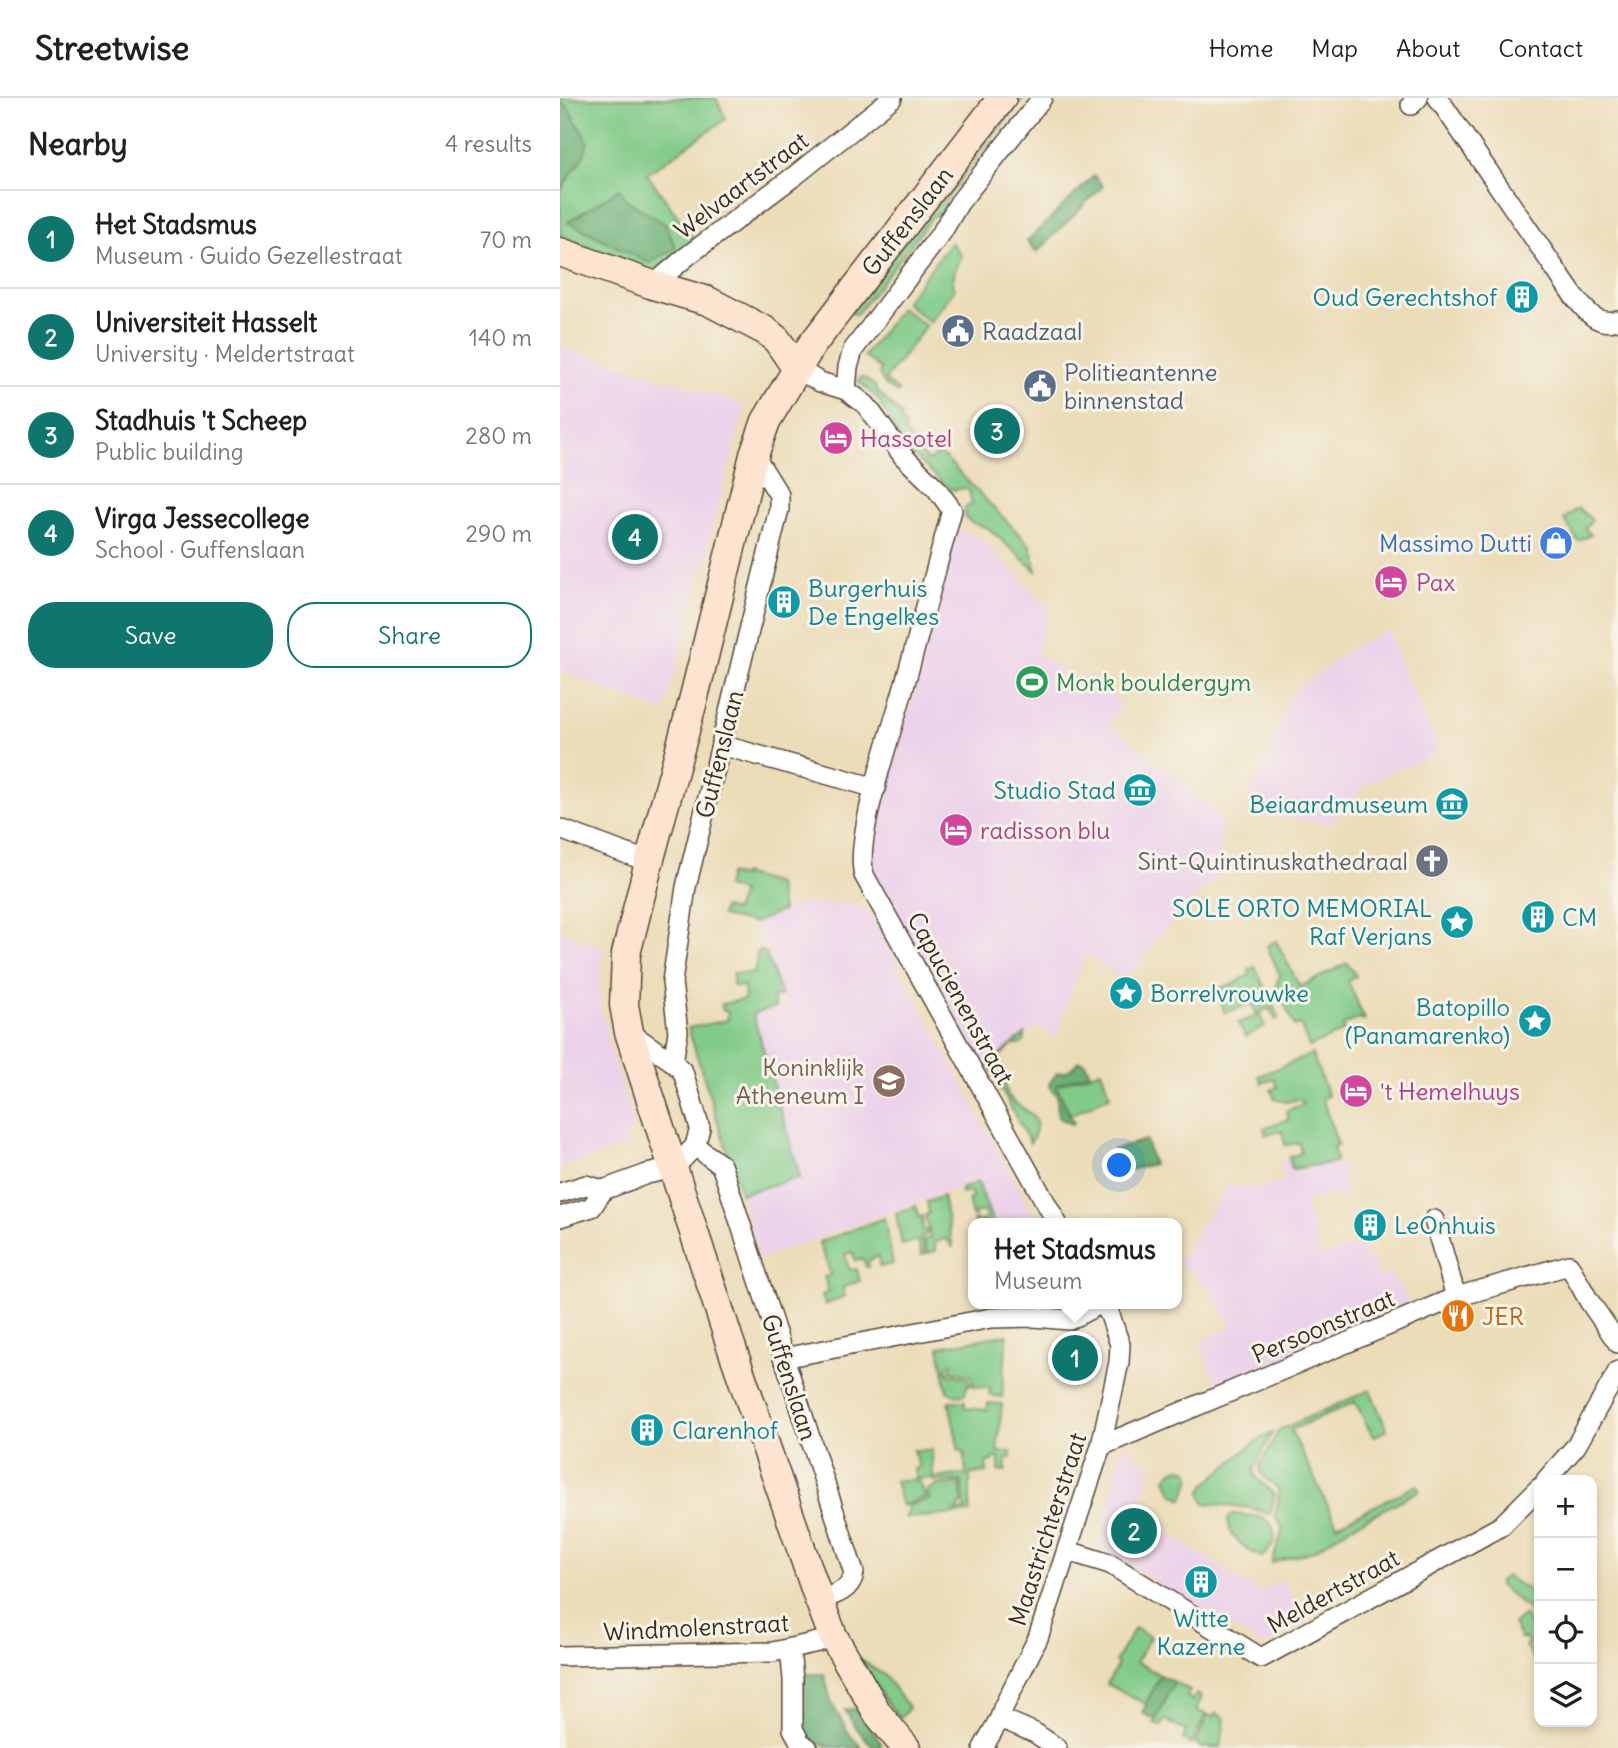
<!DOCTYPE html>
<html lang="en">
<head>
<meta charset="utf-8">
<style>
	body { margin:0; font-family:Delius,sans-serif; background:#f2f2f2; color:#202124 }
	.controls { position:absolute; right:21px; bottom:21px; display:grid; overflow:hidden; border-radius:14px; box-shadow:0 4px 10px #0003 }
	.controls button { width:63px; height:63px; display:grid; place-items:center; padding:0; border:0; border-bottom:2px solid #e0e0e0; background:#fff; color:#202124; font:35px sans-serif }
	.you { position:absolute; left:560px; top:1068px; width:24px; height:24px; margin:-18px; border:5px solid #fff; border-radius:50%; background:#1a73e8; box-shadow:0 0 0 10px #1a73e833 }
	.badge { display:grid; place-items:center; width:46px; height:46px; border-radius:50%; background:#0f766e; color:#fff; font-size:23px; font-weight:700 }
	.pin { position:absolute; translate:-50% -50%; border:4px solid #fff; box-shadow:0 2px 7px #0006 }
	.popup { position:absolute; left:408px; top:1120px; width:214px; height:91px; box-sizing:border-box; display:grid; place-content:center; border-radius:14px; background:#fff; filter:drop-shadow(0 2px 5px #0005); font-size:23px; white-space:nowrap; color:#757577 }
	.popup b { font-size:26px; color:#202124 }
	.popup::after { content:''; position:absolute; left:50%; top:100%; margin-left:-14px; border:14px solid transparent; border-top-color:#fff }
	.list { margin:0; padding:0; list-style:none }
	h2 { display:flex; justify-content:space-between; align-items:center; height:91px; margin:0; padding:0 28px; font-size:30px }
	h2 small { font-size:23px; font-weight:400; color:#757577 }
	.list li { display:grid; grid-template-columns:46px 1fr auto; gap:21px; align-items:center; box-sizing:border-box; height:98px; padding:0 28px; border-top:2px solid #e0e0e0 }
	.list b { display:block; font-size:26px; white-space:nowrap }
	.list p { margin:0; font-size:23px; white-space:nowrap; color:#757577 }
	.list em { font-size:23px; font-style:normal; color:#757577 }
	.actions { display:flex; gap:14px; padding:21px 28px }
	.actions a { flex:1; padding:16px 0; border:2px solid #0f766e; border-radius:28px; text-align:center; font-size:24px; color:#0f766e }
	.actions .main { background:#0f766e; color:#fff }
	.icon { flex:none; width:38px; height:38px; fill:none; stroke:currentColor; stroke-width:2; stroke-linecap:round; stroke-linejoin:round }
	.map { position:relative; flex:none; width:1058px; height:1650px; overflow:hidden }
	header { display:flex; align-items:center; gap:42px; box-sizing:border-box; height:98px; padding:0 35px; background:#fff; border-bottom:2px solid #e0e0e0 }
	header strong { font-size:33px }
	nav { display:flex; gap:38px; margin-inline-start:auto; font-size:24px }
	main { display:flex }
	aside { flex:1; background:#fff }
	.map>svg:first-child { display:block }
</style>
</head>
<body>
<header>
<strong>Streetwise</strong>
<nav><a>Home</a><a>Map</a><a>About</a><a>Contact</a></nav>
</header>
<main>
<aside>
<h2>Nearby<small>4 results</small></h2>
<ul class="list">
<li><span class="badge">1</span><div><b>Het Stadsmus</b><p>Museum · Guido Gezellestraat</p></div><em>70 m</em></li>
<li><span class="badge">2</span><div><b>Universiteit Hasselt</b><p>University · Meldertstraat</p></div><em>140 m</em></li>
<li><span class="badge">3</span><div><b>Stadhuis 't Scheep</b><p>Public building</p></div><em>280 m</em></li>
<li><span class="badge">4</span><div><b>Virga Jessecollege</b><p>School · Guffenslaan</p></div><em>290 m</em></li>
</ul>
<div class="actions"><a class="main">Save</a><a>Share</a></div>
</aside>
<div class="map">
<svg width="1058" height="1650" viewBox="0 0 1058 1650">
	<rect width="100%" height="100%" fill="#f7f3e8"/>
	<filter id="ink" filterUnits="userSpaceOnUse"><feTurbulence type="fractalNoise" baseFrequency=".0143" numOctaves="2"/><feDisplacementMap in="SourceGraphic" scale="14" xChannelSelector="R" yChannelSelector="G"/><feConvolveMatrix kernelMatrix="1 2 1 2 8 2 1 2 1" color-interpolation-filters="sRGB"/></filter>
	<filter id="wash" filterUnits="userSpaceOnUse"><feTurbulence type="fractalNoise" baseFrequency=".00686" numOctaves="4" result="noise"/><feDisplacementMap in="SourceGraphic" scale="28" xChannelSelector="R" yChannelSelector="G"/><feGaussianBlur stdDeviation="1.57" result="paint"/><feColorMatrix in="noise" values="0 0 0 0 0 0 0 0 0 0 0 0 0 0 0 0 0 1.4 0 .05"/><feComposite in="paint" operator="in"/></filter>
	<g filter="url(#wash)">
		<rect width="100%" height="100%" fill="#ecddb9"/>
		<g fill="#ecd1ea">
			<path d="M 0,248 L 185,307 L 104,614 L 0,572 Z"/>
			<path d="M 392,430 L 415,437 L 421,441 L 490,511 L 476,554 L 516,583 L 523,575 L 562,605 L 549,626 L 626,687 L 661,722 L 660,771 L 656,781 L 633,800 L 604,832 L 574,873 L 561,880 L 526,856 L 504,913 L 497,941 L 478,928 L 419,974 L 308,776 L 305,756 L 344,616 L 349,613 L 356,586 L 352,579 Z"/>
			<path d="M 825,533 L 828,533 L 848,584 L 879,652 L 861,663 L 839,670 L 804,688 L 770,725 L 712,719 L 684,709 L 706,661 L 732,595 L 790,551 Z"/>
			<path d="M 242,805 L 294,806 L 309,813 L 477,1125 L 433,1125 L 417,1083 L 199,1161 L 181,1096 L 240,1079 L 193,915 L 224,906 L 207,851 L 196,825 Z"/>
			<path d="M 0,832 L 43,850 L 39,891 L 41,908 L 48,944 L 75,1028 L 71,1029 L 64,1045 L 66,1048 L 0,1069 Z"/>
			<path d="M 729,1059 L 732,1071 L 780,1063 L 788,1100 L 780,1102 L 778,1096 L 745,1102 L 760,1158 L 802,1146 L 807,1164 L 814,1161 L 819,1181 L 831,1176 L 835,1184 L 838,1184 L 848,1204 L 768,1238 L 659,1290 L 639,1244 L 671,1229 L 653,1193 L 619,1164 L 667,1088 L 694,1089 L 726,1083 L 722,1062 Z"/>
			<path d="M 562,1346 L 590,1371 L 578,1415 L 699,1495 L 723,1481 L 746,1526 L 704,1548 L 539,1450 Z"/>
		</g>
		<g fill="#81cb88" stroke="#5e7a53" stroke-width="2">
			<path d="M 0,0 L 156,0 L 166,21 L 87,76 L 136,144 L 89,175 L 0,137 Z"/>
			<path d="M 454,0 L 463,0 L 386,102 L 383,113 L 373,118 L 296,217 L 291,214 Z"/>
			<path d="M 391,144 L 402,158 L 395,172 L 392,187 L 395,191 L 370,224 L 345,204 Z"/>
			<path d="M 341,210 L 366,228 L 325,282 L 339,293 L 337,295 L 325,287 L 319,275 L 321,271 L 304,258 Z"/>
			<path d="M 300,280 L 304,280 L 315,288 L 316,292 L 342,318 L 340,322 L 346,328 L 344,332 L 367,363 L 380,356 L 387,362 L 470,447 L 476,473 L 428,430 L 410,424 L 405,419 L 405,410 L 412,406 L 409,393 L 406,390 L 393,392 L 387,389 L 343,348 L 318,301 L 298,283 Z"/>
			<path d="M 1018,410 L 1032,422 L 1025,431 L 1031,437 L 1018,443 L 1004,421 Z"/>
			<path d="M 169,776 L 182,779 L 183,776 L 217,786 L 222,813 L 194,825 L 161,818 L 163,810 L 175,813 L 182,794 L 166,789 Z"/>
			<path d="M 716,843 L 740,889 L 787,865 L 796,878 L 788,883 L 805,922 L 802,923 L 800,920 L 783,927 L 784,933 L 749,949 L 740,926 L 735,929 L 716,887 L 720,877 L 707,848 Z"/>
			<path d="M 198,852 L 205,854 L 221,897 L 213,899 L 215,909 L 193,916 L 240,1079 L 181,1096 L 128,930 L 168,922 L 167,913 L 163,913 L 161,906 L 185,901 L 184,888 L 173,888 L 173,875 L 194,875 Z"/>
			<path d="M 695,869 L 719,920 L 716,922 L 709,910 L 699,915 L 705,928 L 686,939 L 678,925 L 697,918 L 692,905 L 665,915 L 656,891 L 674,886 L 690,876 L 689,872 Z"/>
			<path d="M 465,936 L 464,944 L 459,947 L 453,946 L 439,959 C 440,964 443,969 445,974 C 447,982 444,989 448,997 C 458,1015 490,1012 470,1045 L 428,967 Z"/>
			<path d="M 752,956 L 768,998 L 762,1000 L 778,1047 L 773,1049 L 776,1061 L 775,1064 L 732,1071 L 729,1059 L 741,1055 L 739,1045 L 725,1047 L 722,1033 L 706,1037 L 704,1030 L 729,1021 L 726,1013 L 743,1006 L 740,1001 L 726,1004 L 715,1001 L 711,992 L 717,989 L 714,981 L 702,985 L 699,978 Z"/>
			<path d="M 541,972 L 550,998 L 510,1017 L 496,987 Z"/>
			<path d="M 418,1084 L 433,1125 L 414,1125 L 413,1122 L 416,1121 L 417,1124 L 426,1121 L 424,1113 L 415,1115 L 415,1118 L 412,1118 L 408,1102 L 412,1101 L 411,1094 L 401,1096 L 401,1091 Z"/>
			<path d="M 383,1098 L 393,1150 L 386,1141 L 375,1144 L 376,1153 L 367,1155 L 364,1141 L 371,1140 L 365,1117 L 369,1116 L 367,1104 Z"/>
			<path d="M 356,1108 L 358,1119 L 362,1118 L 363,1132 L 367,1132 L 368,1136 L 361,1138 L 365,1156 L 361,1157 L 358,1142 L 342,1147 L 336,1116 Z"/>
			<path d="M 324,1120 L 333,1166 L 320,1169 L 318,1158 L 308,1163 L 309,1169 L 306,1169 L 303,1161 L 295,1163 L 293,1154 L 285,1156 L 289,1172 L 297,1171 L 300,1183 L 283,1189 L 285,1198 L 265,1207 L 262,1197 L 269,1194 L 264,1179 L 271,1177 L 259,1144 Z"/>
			<path d="M 443,1237 L 447,1237 L 442,1299 L 429,1297 L 430,1290 L 414,1288 L 411,1278 L 390,1272 L 392,1265 L 388,1267 L 386,1271 L 388,1275 L 407,1280 L 411,1287 L 407,1287 L 405,1296 C 398,1300 394,1297 387,1293 L 379,1249 Z"/>
			<path d="M 810,1292 L 827,1332 L 813,1339 L 795,1304 L 731,1332 L 777,1427 L 857,1387 L 860,1392 L 792,1428 L 753,1453 L 712,1465 L 723,1431 L 715,1417 C 716,1410 721,1399 718,1392 C 713,1382 700,1382 700,1368 L 719,1332 Z"/>
			<path d="M 389,1303 L 405,1303 L 405,1310 L 427,1312 L 428,1305 L 442,1306 L 437,1354 L 451,1354 L 451,1360 L 446,1361 L 446,1373 L 439,1373 L 439,1360 L 434,1360 L 433,1363 L 426,1364 L 427,1375 L 410,1376 L 410,1415 L 346,1420 L 345,1417 L 349,1414 L 347,1408 L 369,1401 L 367,1392 L 378,1387 L 400,1385 L 402,1406 L 394,1413 L 405,1412 L 402,1383 L 373,1383 L 372,1380 L 357,1381 L 366,1399 L 342,1408 L 335,1383 L 356,1381 L 354,1371 L 359,1369 L 353,1352 L 372,1352 L 373,1380 L 406,1376 L 404,1353 L 399,1353 Z"/>
			<path d="M 712,1335 L 694,1372 L 696,1379 L 715,1397 L 710,1416 L 690,1410 L 645,1405 C 640,1398 640,1393 646,1386 L 695,1344 Z"/>
			<path d="M 621,1370 L 628,1372 L 631,1379 L 623,1401 L 612,1395 L 606,1380 L 614,1372 Z"/>
			<path d="M 673,1416 C 691,1417 718,1417 714,1441 C 713,1449 708,1454 702,1459 C 687,1452 666,1439 668,1420 Z"/>
			<path d="M 946,1478 L 979,1499 L 979,1510 L 974,1514 L 979,1520 L 979,1529 L 967,1510 L 939,1487 L 939,1483 Z"/>
			<path d="M 964,1517 L 979,1542 L 978,1561 L 974,1562 L 965,1548 L 968,1545 L 965,1539 L 961,1541 L 953,1526 Z"/>
			<path d="M 575,1530 L 590,1539 L 576,1564 L 600,1577 L 586,1606 L 547,1586 L 558,1566 L 555,1564 Z"/>
			<path d="M 300,1561 L 324,1577 L 349,1610 L 340,1621 L 323,1599 Z"/>
			<path d="M 614,1584 L 630,1592 L 627,1599 L 633,1602 L 636,1596 L 642,1599 L 636,1612 L 646,1616 L 632,1647 L 623,1641 L 626,1633 L 611,1626 L 612,1624 L 605,1622 L 601,1628 L 594,1626 Z"/>
			<path d="M 656,1615 L 665,1620 L 661,1650 L 641,1650 L 636,1645 L 648,1617 L 654,1619 Z"/>
		</g>
		<g fill="#68af74" stroke="#526c49" stroke-width="2">
			<path d="M 0,3 L 7,8 L 28,44 L 24,57 L 0,93 Z"/>
			<path d="M 534,78 L 543,88 L 477,154 L 467,143 Z"/>
			<path d="M 59,91 L 68,103 L 105,126 L 116,150 L 89,165 L 8,124 Z"/>
			<path d="M 521,963 L 525,965 L 530,975 L 496,987 L 514,1025 L 511,1026 L 498,1019 L 497,997 L 490,990 L 489,986 L 497,975 C 507,974 511,972 517,964 Z"/>
			<path d="M 586,1042 L 593,1066 L 558,1075 L 553,1052 Z"/>
			<path d="M 246,1576 L 264,1576 L 272,1606 L 290,1637 L 302,1650 C 280,1650 261,1650 241,1638 L 236,1583 Z"/>
			<path d="M 600,1577 L 614,1584 L 596,1622 L 582,1615 Z"/>
			<path d="M 296,1610 L 321,1644 L 321,1648 L 316,1650 C 302,1640 293,1626 285,1612 Z"/>
		</g>
	</g>
	<g filter="url(#ink)">
		<g fill="none" stroke-linecap="round" stroke-linejoin="round">
			<g stroke="#564535" stroke-width="22">
				<g id="street">
					<path d="M 878,0 L 1013,197 C 1025,212 1037,229 1058,222"/>
					<path d="M 851,7 L 858,0"/>
					<path d="M 93,187 L 126,159 L 237,76 L 332,0"/>
					<path d="M 237,271 L 260,284 L 286,292 L 306,307 L 343,358 L 376,390 L 392,412 C 375,474 359,537 341,599 C 330,639 294,741 304,777 L 497,1125"/>
					<path d="M 286,292 L 288,269 L 293,252 L 382,134 L 399,105 L 482,0"/>
					<path d="M 161,647 L 316,690"/>
					<path d="M 0,731 L 89,764"/>
					<path d="M 113,964 L 118,934 L 112,884 L 126,789 L 219,411 L 219,397 L 194,357"/>
					<path d="M 135,1048 L 161,1067 L 166,1081 L 294,1475 C 291,1493 274,1497 259,1502"/>
					<path d="M 0,1095 L 26,1087 L 43,1092"/>
					<path d="M 0,1119 L 32,1109 L 43,1092 L 87,1076 L 114,1070 L 135,1048 L 140,1030 L 123,974 L 113,964 L 69,934"/>
					<path d="M 874,1122 L 896,1199"/>
					<path d="M 223,1260 L 431,1220 L 475,1219 L 509,1222 L 540,1206"/>
					<path d="M 541,1348 L 896,1199 L 1009,1167 L 1029,1203 L 1058,1245"/>
					<path d="M 986,1382 L 1016,1348 L 1058,1273"/>
					<path d="M 508,1453 L 550,1466 L 701,1560 L 941,1428 L 979,1390"/>
					<path d="M 230,1551 L 233,1581 L 233,1631 L 240,1644 L 248,1650"/>
					<path d="M 0,1558 L 213,1554 L 258,1544 L 273,1538"/>
					<path d="M 440,1620 L 475,1635 L 497,1650"/>
					<path d="M 423,1650 L 440,1620 L 443,1610 L 478,1540 L 541,1348 L 559,1264 L 560,1247 L 550,1217 L 543,1206"/>
				</g>
			</g>
			<g stroke="#564535" stroke-width="31">
				<g id="secondary">
					<path d="M 0,154 L 93,187 L 148,203 L 206,233 L 217,242 L 237,271"/>
					<path d="M 346,1650 L 318,1616 L 273,1538 L 259,1502 L 169,1242 L 69,934 L 64,907 L 66,856 L 89,764 L 133,603 L 194,357 L 206,323 L 251,248 L 442,0"/>
				</g>
			</g>
			<use href="#street" stroke="#fff" stroke-width="19"/>
			<use href="#secondary" stroke="#fde4d1" stroke-width="28"/>
		</g>
	</g>
	<defs>
		<g id="building-disc" transform="scale(1.75)"><circle r="9.5" fill="#0f9aa8" stroke="#f7f3e8"/><path d="M-4-6H4V6H1V3H-1V6H-4ZM-2.5-4.3h1.7v1.8h-1.7ZM.8-4.3h1.7v1.8H.8ZM-2.5-1h1.7V.8h-1.7ZM.8-1h1.7V.8H.8Z" fill="#fff"/></g>
		<g id="civic-disc" transform="scale(1.75)"><circle r="9.5" fill="#5c6f8a" stroke="#f7f3e8"/><path d="M-.6-6.5H3V-4.5H.6V-3L4-1V1h2V6H-6V1h2V-1L-.6-3ZM-1.2 2.5V6h2.4V2.5Z" fill="#fff"/></g>
		<g id="hotel-disc" transform="scale(1.75)"><circle r="9.5" fill="#d1479c" stroke="#f7f3e8"/><path d="M-6-4.5h1.5V1H6V5H4.5V3h-9V5H-6ZM-4 0a1.8 1.8 0 1 1 3.6 0ZM.5 0V-2.5h3Q6-2.5 6 0Z" fill="#fff"/></g>
		<g id="shop-disc" transform="scale(1.75)"><circle r="9.5" fill="#3f7fe0" stroke="#f7f3e8"/><path d="M-5-2.5h2.3a2.7 3.5 0 0 1 5.4 0H5L5.5 6h-11ZM-1.5-2.5h3a1.5 2.3 0 0 0-3 0Z" fill="#fff"/></g>
		<g id="stadium-disc" transform="scale(1.75)"><circle r="9.5" fill="#2e9e5b" stroke="#f7f3e8"/><path d="M0-5a6.5 5 0 1 0 0 10a6.5 5 0 1 0 0-10ZM-3.5-1.8h7v3.6h-7Z" fill="#fff"/></g>
		<g id="museum-disc" transform="scale(1.75)"><circle r="9.5" fill="#0f9aa8" stroke="#f7f3e8"/><path d="M0-6L6-3V-2H-6V-3ZM-5-1h2V3h-2ZM-1-1h2V3h-2ZM3-1h2V3H3ZM-6 4H6V6H-6Z" fill="#fff"/></g>
		<g id="church-disc" transform="scale(1.75)"><circle r="9.5" fill="#6b7280" stroke="#f7f3e8"/><path d="M-1.2-6h2.4v3.5h3.3v2.4h-3.3V6h-2.4V-.1h-3.3v-2.4h3.3Z" fill="#fff"/></g>
		<g id="sight-disc" transform="scale(1.75)"><circle r="9.5" fill="#0f9aa8" stroke="#f7f3e8"/><path d="M0-6L1.8-2.2L6-1.7L2.9 1.2L3.7 5.4L0 3.3L-3.7 5.4L-2.9 1.2L-6-1.7L-1.8-2.2Z" fill="#fff"/></g>
		<g id="school-disc" transform="scale(1.75)"><circle r="9.5" fill="#8d6e63" stroke="#f7f3e8"/><path d="M0-5L7-2L0 1L-7-2ZM-4 1L0 2.5L4 1V4Q0 6-4 4Z" fill="#fff"/></g>
		<g id="restaurant-disc" transform="scale(1.75)"><circle r="9.5" fill="#e8710a" stroke="#f7f3e8"/><path d="M-5-6h1v4h1v-4h1v4h1v-4h1v5L-1.5 .5V6h-2V.5L-5-1ZM5-6V6H3V1.5H1.5Q1.5-4 5-6Z" fill="#fff"/></g>
	</defs>
	<g fill-rule="evenodd">
		<use href="#building-disc" x="962" y="199"/>
		<use href="#civic-disc" x="398" y="233"/>
		<use href="#civic-disc" x="480" y="288"/>
		<use href="#hotel-disc" x="276" y="340"/>
		<use href="#shop-disc" x="996" y="445"/>
		<use href="#hotel-disc" x="831" y="484"/>
		<use href="#building-disc" x="224" y="504"/>
		<use href="#stadium-disc" x="472" y="584"/>
		<use href="#museum-disc" x="580" y="692"/>
		<use href="#museum-disc" x="892" y="706"/>
		<use href="#hotel-disc" x="396" y="732"/>
		<use href="#church-disc" x="872" y="763"/>
		<use href="#building-disc" x="978" y="819"/>
		<use href="#sight-disc" x="897" y="824"/>
		<use href="#sight-disc" x="566" y="895"/>
		<use href="#sight-disc" x="975" y="923"/>
		<use href="#school-disc" x="329" y="983"/>
		<use href="#hotel-disc" x="796" y="993"/>
		<use href="#building-disc" x="810" y="1127"/>
		<use href="#restaurant-disc" x="898" y="1218"/>
		<use href="#building-disc" x="87" y="1332"/>
		<use href="#building-disc" x="641" y="1484"/>
	</g>
	<g text-anchor="middle" dominant-baseline="central" stroke-width="6" stroke-linejoin="round" paint-order="stroke">
		<g font-size="24" fill="#3b2a1e" stroke="#f7f3e8">
			<text transform="translate(181 87) rotate(-37)">Welvaartstraat</text>
			<text transform="translate(347 123) rotate(-52)">Guffenslaan</text>
			<text transform="translate(159 656) rotate(-76)">Guffenslaan</text>
			<text transform="translate(401 900) rotate(61)">Capucienenstraat</text>
			<text transform="translate(763 1228) rotate(-23)">Persoonstraat</text>
			<text transform="translate(230 1279) rotate(72)">Guffenslaan</text>
			<text transform="translate(487 1431) rotate(-72)">Maastrichterstraat</text>
			<text transform="translate(773 1493) rotate(-29)">Meldertstraat</text>
			<text transform="translate(136 1529) rotate(-3)">Windmolenstraat</text>
		</g>
		<g font-size="24" fill="#0d838f" stroke="#f7f3e8" text-anchor="end">
			<text x="937" y="199">Oud Gerechtshof</text>
			<text x="248" y="490" text-anchor="start">Burgerhuis<tspan x="248" dy="28">De Engelkes</tspan></text>
			<text x="556" y="692">Studio Stad</text>
			<text x="868" y="706">Beiaardmuseum</text>
			<text x="872" y="810">SOLE ORTO MEMORIAL<tspan x="872" dy="28">Raf Verjans</tspan></text>
			<text x="1002" y="819" text-anchor="start">CM</text>
			<text x="590" y="895" text-anchor="start">Borrelvrouwke</text>
			<text x="950" y="909">Batopillo<tspan x="950" dy="28">(Panamarenko)</tspan></text>
			<text x="834" y="1127" text-anchor="start">LeOnhuis</text>
			<text x="112" y="1332" text-anchor="start">Clarenhof</text>
			<text x="641" y="1520" text-anchor="middle">Witte<tspan x="641" dy="28">Kazerne</tspan></text>
		</g>
		<g font-size="24" fill="#4e5e75" stroke="#f7f3e8" text-anchor="start">
			<text x="422" y="233">Raadzaal</text>
			<text x="504" y="274">Politieantenne<tspan x="504" dy="28">binnenstad</tspan></text>
		</g>
		<g font-size="24" fill="#b23c85" stroke="#f7f3e8" text-anchor="start">
			<text x="300" y="340">Hassotel</text>
			<text x="856" y="484">Pax</text>
			<text x="420" y="732">radisson blu</text>
			<text x="820" y="993">'t Hemelhuys</text>
		</g>
		<g font-size="24" fill="#366cbe" stroke="#f7f3e8" text-anchor="end">
			<text x="972" y="445">Massimo Dutti</text>
		</g>
		<g font-size="24" fill="#27864d" stroke="#f7f3e8" text-anchor="start">
			<text x="496" y="584">Monk bouldergym</text>
		</g>
		<g font-size="24" fill="#5b616d" stroke="#f7f3e8" text-anchor="end">
			<text x="848" y="763">Sint-Quintinuskathedraal</text>
		</g>
		<g font-size="24" fill="#785e54" stroke="#f7f3e8" text-anchor="end">
			<text x="304" y="969">Koninklijk<tspan x="304" dy="28">Atheneum I</tspan></text>
		</g>
		<g font-size="24" fill="#c56008" stroke="#f7f3e8" text-anchor="start">
			<text x="922" y="1218">JER</text>
		</g>
	</g>
</svg>
<div class="controls">
<button>+</button>
<button>−</button>
<button><svg class="icon" aria-label="locate" viewBox="0 0 24 24"><circle cx="12" cy="12" r="6"/><path d="M12 2v4M12 18v4M2 12h4M18 12h4"/></svg></button>
<button><svg class="icon" aria-label="layers" viewBox="0 0 24 24"><path d="M12 4l9 5-9 5-9-5zM3 14l9 5 9-5"/></svg></button>
</div>
<div class="you"></div>
<div class="pin badge" style="left:515px;top:1260px">1</div>
<div class="popup"><b>Het Stadsmus</b>Museum</div>
<div class="pin badge" style="left:574px;top:1433px">2</div>
<div class="pin badge" style="left:437px;top:333px">3</div>
<div class="pin badge" style="left:75px;top:439px">4</div>
</div>
</main>
</body>
</html>
